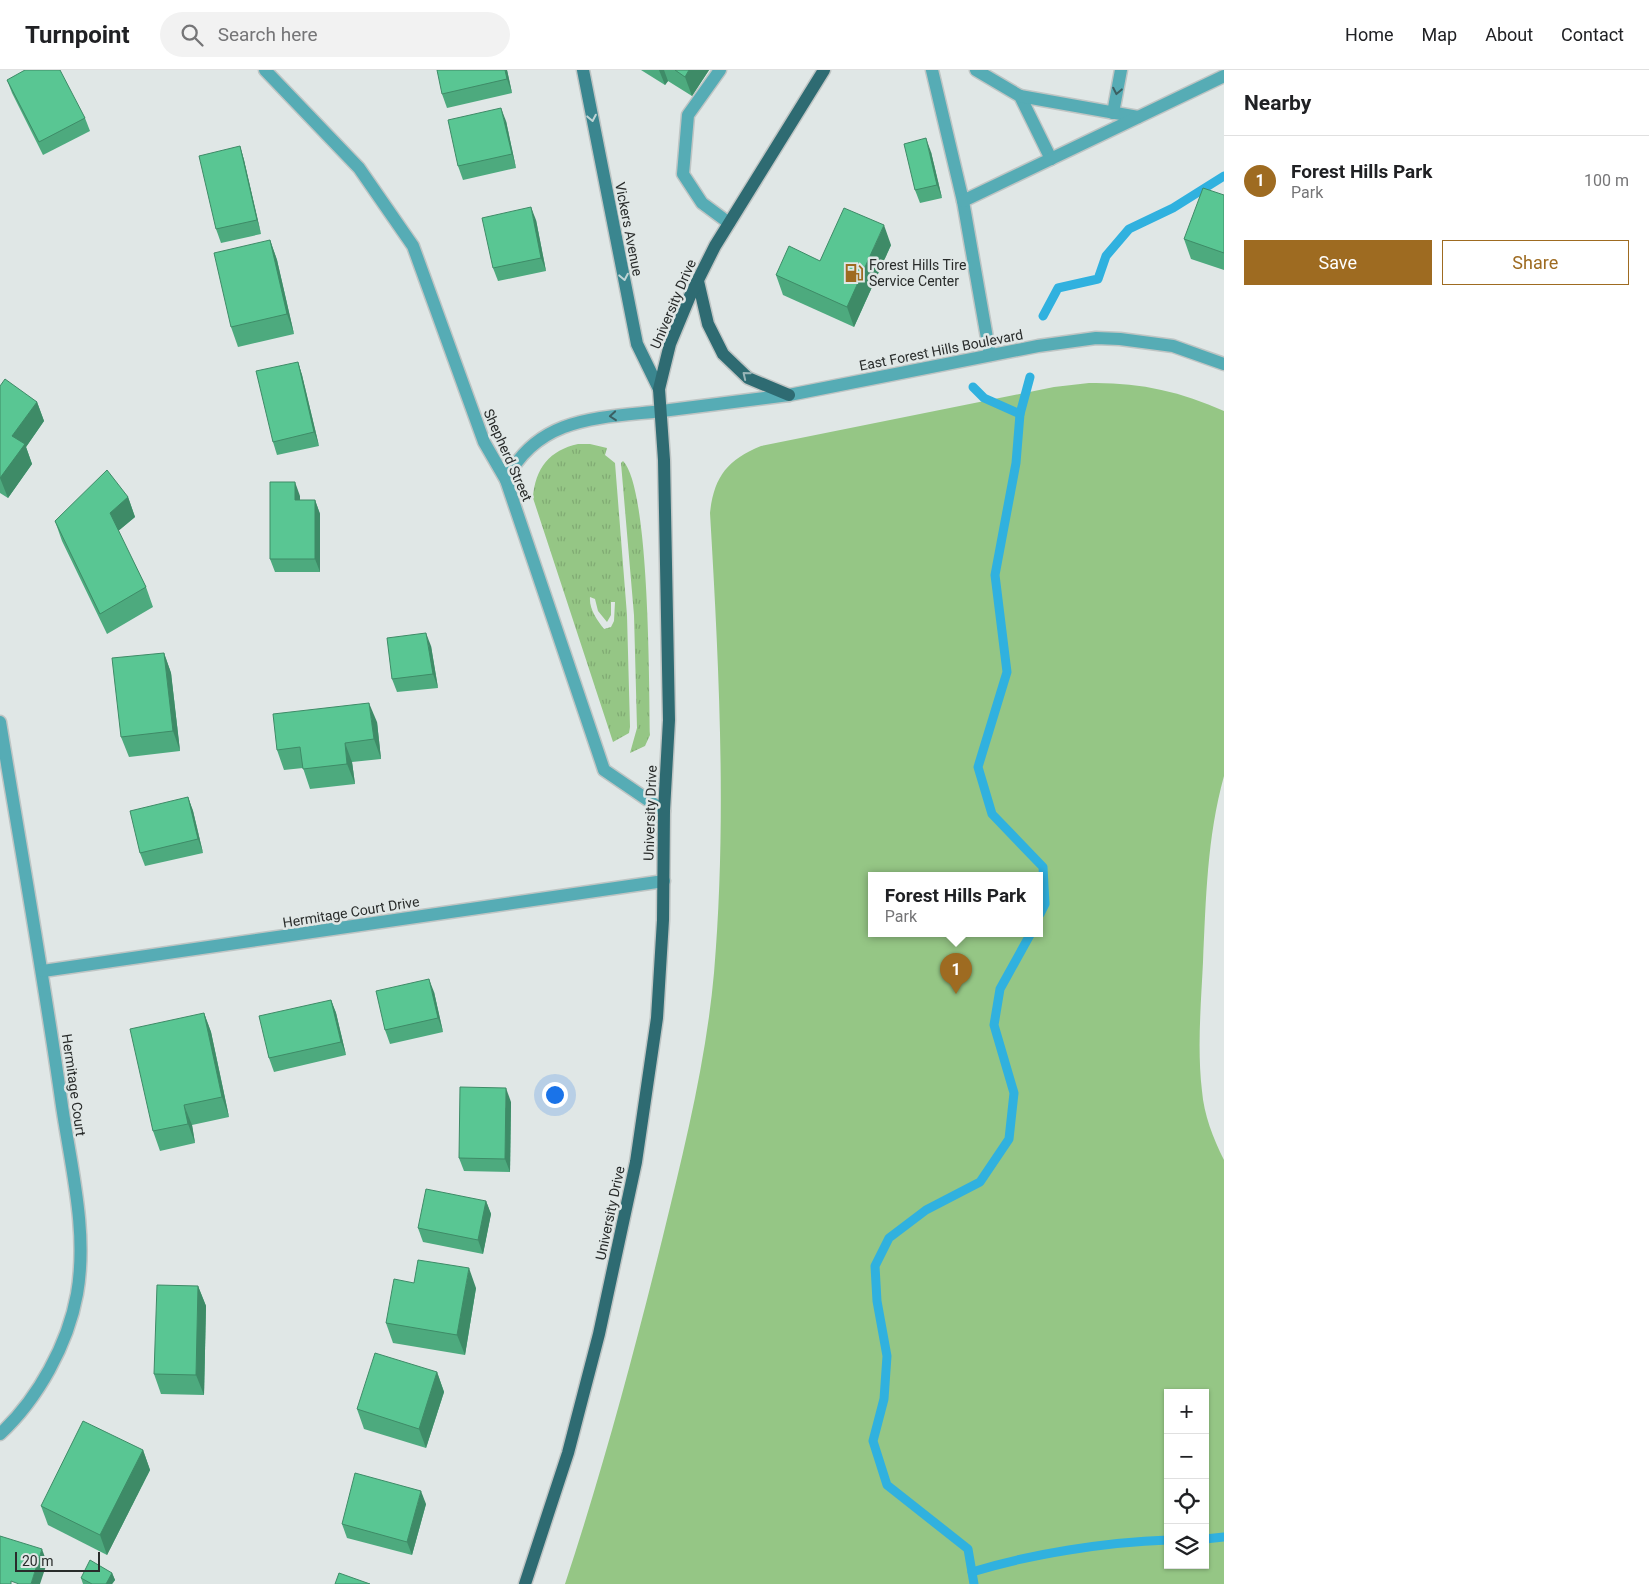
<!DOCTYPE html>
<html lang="en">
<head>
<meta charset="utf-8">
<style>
	body { margin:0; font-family:Roboto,sans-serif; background:#f2f2f2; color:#202124 }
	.controls { position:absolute; right:15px; bottom:15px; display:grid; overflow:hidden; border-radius:0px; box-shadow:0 1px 4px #0004 }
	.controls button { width:45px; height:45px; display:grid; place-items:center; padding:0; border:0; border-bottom:1px solid #e0e0e0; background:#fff; color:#202124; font:25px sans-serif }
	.scale { position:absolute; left:15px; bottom:12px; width:85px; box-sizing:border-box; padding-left:5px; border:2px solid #292c2b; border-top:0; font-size:14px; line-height:18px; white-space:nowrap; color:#292c2b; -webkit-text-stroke:4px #e0e7e6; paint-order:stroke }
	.you { position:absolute; left:554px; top:1024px; width:18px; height:18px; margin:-12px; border:4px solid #fff; border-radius:50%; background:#1a73e8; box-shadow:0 0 0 8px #1a73e833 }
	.badge { display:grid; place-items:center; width:32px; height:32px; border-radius:50%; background:#9e6b21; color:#fff; font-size:16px; font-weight:700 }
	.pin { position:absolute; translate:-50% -41px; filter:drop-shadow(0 1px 2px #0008) }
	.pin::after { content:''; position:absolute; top:26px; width:18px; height:15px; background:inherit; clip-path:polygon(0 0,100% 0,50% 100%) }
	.popup { position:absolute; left:868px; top:802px; width:175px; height:65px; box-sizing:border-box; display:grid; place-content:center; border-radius:0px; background:#fff; filter:drop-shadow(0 1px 4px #0005); font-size:16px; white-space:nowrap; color:#757577 }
	.popup b { font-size:19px; color:#202124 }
	.popup::after { content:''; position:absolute; left:50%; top:100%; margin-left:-10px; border:10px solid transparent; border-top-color:#fff }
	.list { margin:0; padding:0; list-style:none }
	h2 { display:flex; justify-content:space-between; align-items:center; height:65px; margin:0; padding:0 20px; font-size:21px }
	h2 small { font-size:16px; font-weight:400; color:#757577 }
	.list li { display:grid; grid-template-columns:32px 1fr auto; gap:15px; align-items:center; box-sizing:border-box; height:90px; padding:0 20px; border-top:1px solid #e0e0e0 }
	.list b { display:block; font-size:19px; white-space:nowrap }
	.list p { margin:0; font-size:16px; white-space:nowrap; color:#757577 }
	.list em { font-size:16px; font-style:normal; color:#757577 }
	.actions { display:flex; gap:10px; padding:15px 20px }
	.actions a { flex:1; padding:11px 0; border:1px solid #9e6b21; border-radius:0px; text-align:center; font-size:18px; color:#9e6b21 }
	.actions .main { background:#9e6b21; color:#fff }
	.icon { flex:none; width:28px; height:28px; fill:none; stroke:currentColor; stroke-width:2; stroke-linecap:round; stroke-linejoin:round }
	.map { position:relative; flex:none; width:1224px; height:1514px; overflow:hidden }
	header { display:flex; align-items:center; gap:30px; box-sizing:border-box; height:70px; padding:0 25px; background:#fff; border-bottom:1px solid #e0e0e0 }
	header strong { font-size:24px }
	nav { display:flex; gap:28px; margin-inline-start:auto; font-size:18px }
	.search { width:350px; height:45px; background:#f2f2f2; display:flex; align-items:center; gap:12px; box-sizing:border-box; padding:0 18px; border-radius:28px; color:#757577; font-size:19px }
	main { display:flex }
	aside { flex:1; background:#fff }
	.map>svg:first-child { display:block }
</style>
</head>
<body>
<header>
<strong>Turnpoint</strong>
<div class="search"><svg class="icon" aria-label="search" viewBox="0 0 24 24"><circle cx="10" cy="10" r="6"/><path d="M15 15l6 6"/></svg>Search here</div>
<nav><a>Home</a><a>Map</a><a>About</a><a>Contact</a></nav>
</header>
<main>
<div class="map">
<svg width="1224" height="1514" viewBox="0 0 1224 1514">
	<defs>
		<pattern id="grass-tufts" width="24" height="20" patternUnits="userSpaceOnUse" patternTransform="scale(1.25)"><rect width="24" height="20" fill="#95c685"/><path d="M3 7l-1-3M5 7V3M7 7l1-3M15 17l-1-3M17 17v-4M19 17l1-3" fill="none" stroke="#80aa73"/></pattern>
	</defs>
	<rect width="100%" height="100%" fill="#e0e7e6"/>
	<g fill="url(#grass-tufts)" fill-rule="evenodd">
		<path d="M 578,374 L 590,374 L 607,378 L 605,385 L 615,393 L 627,545 L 630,657 L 629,663 L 613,672 L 533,428 C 535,398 550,380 578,374 ZM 590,527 L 595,529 L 598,541 L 607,552 L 611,545 L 611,532 L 615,532 L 614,551 L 611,557 L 604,559 C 597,550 589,539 590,527 Z"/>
		<path d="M 623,391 C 650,418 649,618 650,665 L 645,676 L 630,683 L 637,658 L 634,545 L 621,393 Z"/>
	</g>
	<path fill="#95c685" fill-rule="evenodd" d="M 1089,313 C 1137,312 1180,321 1224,341 L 1224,706 C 1207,767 1206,829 1203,892 C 1201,934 1197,979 1202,1021 C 1204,1045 1213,1068 1224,1090 L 1224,1514 L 565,1514 C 603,1399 634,1283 663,1166 C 684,1080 706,992 714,903 C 727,750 719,596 710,443 C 714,407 727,390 761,376 L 1054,317 ZM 872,805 L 1040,805 L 1040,863 L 872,863 ZM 1168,1323 L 1205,1323 L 1205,1495 L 1168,1495 Z"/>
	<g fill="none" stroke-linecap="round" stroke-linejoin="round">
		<g stroke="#30b1df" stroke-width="9">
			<path d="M 1043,246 L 1058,218 L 1098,209 L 1106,186 L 1129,159 L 1173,138 L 1224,106"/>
			<path d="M 1030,307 L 1020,344 L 1016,393 L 995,505 L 1007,602 L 978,697 L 992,744 L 1043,797 L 1045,834 L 1040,844"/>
			<path d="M 973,317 L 984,328 L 1020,344"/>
			<path d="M 1205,1469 L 1224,1467"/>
			<path d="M 972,1502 C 1030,1484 1107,1472 1168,1470"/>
			<path d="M 974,1514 L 968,1479 L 887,1415 L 873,1371 L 884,1329 L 887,1286 L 877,1231 L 875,1196 L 889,1168 L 926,1140 L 980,1112 L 1009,1069 L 1014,1023 L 994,955 L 1000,919 L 1031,863"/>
		</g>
		<g stroke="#bfc5c4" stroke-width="15">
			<g id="service">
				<path d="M 720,0 L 688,45 L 683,104 L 702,133 L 729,153"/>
				<path d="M 932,0 L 963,131 L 990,285"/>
				<path d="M 976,0 L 1020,26 L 1051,89"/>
				<path d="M 1020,26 L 1138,47"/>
				<path d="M 1113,43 L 1121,0"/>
				<path d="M 963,131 L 1224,6"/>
			</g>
		</g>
		<g stroke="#bfc5c4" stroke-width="15">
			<g id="minor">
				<path d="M 265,0 L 359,98 L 413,176 L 484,372 L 506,410 L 604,700 L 664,741"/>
				<path d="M 506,410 C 538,346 599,348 662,341"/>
				<path d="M 0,652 C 21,780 44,908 62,1036 C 71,1097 88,1162 77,1224 C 68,1274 38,1329 0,1364"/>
				<path d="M 43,901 L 664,811"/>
			</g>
		</g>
		<g stroke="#bfc5c4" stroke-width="15">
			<path id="tertiary" d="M 662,341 L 789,325 L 1038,276 L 1096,268 L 1120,269 L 1173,276 L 1224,294"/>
		</g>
		<g stroke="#bfc5c4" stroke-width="15">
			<path id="secondary" d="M 583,0 L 637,274 L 659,319"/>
		</g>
		<g stroke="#bfc5c4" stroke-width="15">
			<g id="primary">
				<path d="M 698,211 L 708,254 L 723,284 L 748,308 L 789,325"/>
				<path d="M 525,1514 L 568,1383 L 599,1264 L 636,1092 L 657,948 L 663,850 L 664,741 L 669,650 L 664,390 L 659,319 L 670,274 L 690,226 L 715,176 L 824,0"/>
			</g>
		</g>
		<use href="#service" stroke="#56acb5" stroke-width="12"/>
		<use href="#minor" stroke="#56acb5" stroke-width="12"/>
		<use href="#tertiary" stroke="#56acb5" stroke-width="12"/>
		<use href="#secondary" stroke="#3a868f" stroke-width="12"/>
		<use href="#primary" stroke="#2e6b72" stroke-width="12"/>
	</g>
	<g fill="#4daa7e">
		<path d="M 507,0 L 512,23 L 447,38 L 442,24 Z"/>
		<path d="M 641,0 L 709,0 L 692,26 L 668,11 L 665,15 Z"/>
		<path d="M 7,10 L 85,48 L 90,61 L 43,85 L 12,23 Z"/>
		<path d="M 506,51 L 516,98 L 463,110 L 458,96 Z"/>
		<path d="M 240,76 L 244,90 L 261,164 L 221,173 L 216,159 Z"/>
		<path d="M 931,82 L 942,128 L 920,133 L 915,120 Z"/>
		<path d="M 1224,125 L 1224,200 L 1191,189 L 1184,169 Z"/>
		<path d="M 536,150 L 546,201 L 498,211 L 493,198 Z"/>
		<path d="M 270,170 L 277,190 L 294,264 L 238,277 L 231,257 Z"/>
		<path d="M 891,175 L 854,257 L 783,225 L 776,205 L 820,191 Z"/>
		<path d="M 298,292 L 302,305 L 319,376 L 277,385 L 273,372 Z"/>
		<path d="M 0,316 L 37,332 L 44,351 L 26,377 L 32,394 L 8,428 L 0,423 Z"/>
		<path d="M 300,426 L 300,430 L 315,430 L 320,444 L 320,502 L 275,502 L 270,489 Z"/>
		<path d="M 128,427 L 135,447 L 118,461 L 146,517 L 153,537 L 107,564 L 62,471 L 55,451 Z"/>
		<path d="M 431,576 L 438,618 L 397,622 L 392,609 Z"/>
		<path d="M 164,583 L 171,603 L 180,681 L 129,687 L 121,667 Z"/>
		<path d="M 377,652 L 381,689 L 352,692 L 355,714 L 310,719 L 303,698 L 284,700 L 277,680 Z"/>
		<path d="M 188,727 L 193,741 L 203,783 L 145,796 L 140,783 Z"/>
		<path d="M 434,922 L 443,962 L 390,974 L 385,960 Z"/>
		<path d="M 331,930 L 336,943 L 346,985 L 274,1002 L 269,988 Z"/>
		<path d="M 204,943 L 211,962 L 229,1047 L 192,1055 L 195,1073 L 160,1081 L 153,1061 Z"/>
		<path d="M 511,1032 L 510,1102 L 464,1101 L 459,1088 Z"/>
		<path d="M 486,1131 L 491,1144 L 483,1184 L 423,1172 L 418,1158 Z"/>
		<path d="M 414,1213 L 476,1218 L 465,1285 L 393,1273 L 386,1253 Z"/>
		<path d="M 198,1216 L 206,1236 L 204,1325 L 161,1324 L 154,1304 Z"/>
		<path d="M 437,1302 L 444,1322 L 426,1378 L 364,1359 L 357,1339 Z"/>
		<path d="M 143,1380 L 150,1400 L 107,1485 L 48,1455 L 41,1436 Z"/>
		<path d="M 426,1434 L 412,1485 L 347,1468 L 342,1454 Z"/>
		<path d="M 112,1503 L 115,1510 L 112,1514 L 83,1514 L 81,1508 Z"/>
	</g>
	<g fill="#3e8b67">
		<path d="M 505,0 L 507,0 L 512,23 L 507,9 Z"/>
		<path d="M 659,0 L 664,0 L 668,11 L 665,15 Z"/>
		<path d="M 689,0 L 709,0 L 692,26 L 685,7 Z"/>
		<path d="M 501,38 L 506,51 L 516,98 L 512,84 Z"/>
		<path d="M 926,68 L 931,82 L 942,128 L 937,115 Z"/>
		<path d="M 240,76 L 244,90 L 261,164 L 257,150 Z"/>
		<path d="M 531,137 L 536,150 L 546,201 L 541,188 Z"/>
		<path d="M 884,155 L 891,175 L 854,257 L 847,237 Z"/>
		<path d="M 270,170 L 277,190 L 294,264 L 287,244 Z"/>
		<path d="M 298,292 L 302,305 L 319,376 L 314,362 Z"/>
		<path d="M 37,332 L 44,351 L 26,377 L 32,394 L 8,428 L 0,408 L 12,366 Z"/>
		<path d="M 295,412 L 300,426 L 300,444 L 295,430 Z"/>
		<path d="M 128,427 L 135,447 L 117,462 L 110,443 Z"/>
		<path d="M 315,430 L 320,444 L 320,502 L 315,489 Z"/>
		<path d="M 426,563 L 431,576 L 438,618 L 433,604 Z"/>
		<path d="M 164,583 L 171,603 L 180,681 L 173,661 Z"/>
		<path d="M 369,633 L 377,652 L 381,689 L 374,669 Z"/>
		<path d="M 345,673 L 352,692 L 355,714 L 347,694 Z"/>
		<path d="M 188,727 L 193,741 L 203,783 L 198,769 Z"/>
		<path d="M 429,909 L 434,922 L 443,962 L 438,948 Z"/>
		<path d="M 331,930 L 336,943 L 346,985 L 341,972 Z"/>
		<path d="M 204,943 L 211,962 L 229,1047 L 222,1027 Z"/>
		<path d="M 506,1018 L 511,1032 L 510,1102 L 505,1089 Z"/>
		<path d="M 184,1035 L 192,1055 L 195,1073 L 188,1054 Z"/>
		<path d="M 486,1131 L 491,1144 L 483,1184 L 478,1170 Z"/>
		<path d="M 469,1198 L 476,1218 L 465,1285 L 457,1265 Z"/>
		<path d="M 198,1216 L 206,1236 L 204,1325 L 196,1305 Z"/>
		<path d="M 437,1302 L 444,1322 L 426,1378 L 419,1359 Z"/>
		<path d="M 143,1380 L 150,1400 L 107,1485 L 100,1465 Z"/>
		<path d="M 421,1421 L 426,1434 L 412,1485 L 407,1472 Z"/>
		<path d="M 42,1479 L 47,1493 L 40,1514 L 31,1514 Z"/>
		<path d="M 112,1503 L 115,1510 L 112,1514 L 106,1514 Z"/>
	</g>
	<g fill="#59c693" stroke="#3e8b67">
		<path d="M 25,0 L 60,0 L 85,48 L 39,72 L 7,10 Z"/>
		<path d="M 437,0 L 505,0 L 507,9 L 442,24 Z"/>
		<path d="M 675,0 L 689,0 L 685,7 Z"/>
		<path d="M 501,38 L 512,84 L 458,96 L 448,50 Z"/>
		<path d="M 926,68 L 937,115 L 915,120 L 904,74 Z"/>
		<path d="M 240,76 L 257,150 L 216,159 L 199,86 Z"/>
		<path d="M 1203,118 L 1224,125 L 1224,183 L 1184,169 Z"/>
		<path d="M 531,137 L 541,188 L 493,198 L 482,148 Z"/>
		<path d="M 844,138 L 884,155 L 847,237 L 776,205 L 789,176 L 820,191 Z"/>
		<path d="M 270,170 L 287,244 L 231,257 L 214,183 Z"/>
		<path d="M 298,292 L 314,362 L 273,372 L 256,301 Z"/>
		<path d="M 5,309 L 37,332 L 12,366 L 25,374 L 0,408 L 0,316 Z"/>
		<path d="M 107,400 L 128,427 L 110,443 L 146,517 L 100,544 L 55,451 Z"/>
		<path d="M 270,412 L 295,412 L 295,430 L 315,430 L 315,489 L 270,489 Z"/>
		<path d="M 426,563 L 433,604 L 392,609 L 387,568 Z"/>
		<path d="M 164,583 L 173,661 L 121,667 L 112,588 Z"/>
		<path d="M 369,633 L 374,669 L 345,673 L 347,694 L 303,699 L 300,677 L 277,680 L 273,644 Z"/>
		<path d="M 188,727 L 198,769 L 140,783 L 130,741 Z"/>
		<path d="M 429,909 L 438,948 L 385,960 L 376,921 Z"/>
		<path d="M 331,930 L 341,972 L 269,988 L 259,946 Z"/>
		<path d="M 204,943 L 222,1027 L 184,1035 L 188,1054 L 153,1061 L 130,959 Z"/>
		<path d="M 460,1017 L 506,1018 L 505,1089 L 459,1088 Z"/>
		<path d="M 426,1119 L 486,1131 L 478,1170 L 418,1158 Z"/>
		<path d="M 418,1190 L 469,1198 L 457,1265 L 386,1253 L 394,1209 L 414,1213 Z"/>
		<path d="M 157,1215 L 198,1216 L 196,1305 L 154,1304 Z"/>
		<path d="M 375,1283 L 437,1302 L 419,1359 L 357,1339 Z"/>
		<path d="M 83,1351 L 143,1380 L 100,1465 L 41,1436 Z"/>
		<path d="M 355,1403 L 421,1421 L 407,1472 L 342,1454 Z"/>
		<path d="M 0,1466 L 42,1479 L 31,1514 L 19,1514 L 11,1511 L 11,1514 L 0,1514 Z"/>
		<path d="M 90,1490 L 112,1503 L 106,1514 L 92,1514 L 81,1508 Z"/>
		<path d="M 339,1503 L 370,1514 L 335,1514 Z"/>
	</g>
	<defs><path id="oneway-chevron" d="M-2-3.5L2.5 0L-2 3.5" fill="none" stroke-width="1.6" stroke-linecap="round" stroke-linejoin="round" transform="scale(1.25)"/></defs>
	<g stroke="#3b5f62">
		<use href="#oneway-chevron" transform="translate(1117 21) rotate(101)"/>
		<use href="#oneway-chevron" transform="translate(613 346) rotate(175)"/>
	</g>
	<g stroke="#bfd4d5">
		<use href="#oneway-chevron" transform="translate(592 48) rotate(79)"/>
		<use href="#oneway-chevron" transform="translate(624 207) rotate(79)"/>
	</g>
	<use stroke="#99b5b8" href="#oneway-chevron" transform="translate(746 305) rotate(-141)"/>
	<defs>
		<g id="fuel-bare" transform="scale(1.5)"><path d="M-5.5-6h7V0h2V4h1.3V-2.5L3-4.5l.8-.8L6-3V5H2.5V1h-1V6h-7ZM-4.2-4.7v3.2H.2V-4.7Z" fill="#9e6b21" stroke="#e0e7e6" stroke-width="2.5" paint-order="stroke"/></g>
	</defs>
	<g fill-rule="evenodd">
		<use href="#fuel-bare" x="854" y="203"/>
	</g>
	<g text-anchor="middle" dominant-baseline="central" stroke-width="5" stroke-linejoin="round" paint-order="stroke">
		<g font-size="14" fill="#292c2b" stroke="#e0e7e6">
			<text transform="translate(629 159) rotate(79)">Vickers Avenue</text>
			<text transform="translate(673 234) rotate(-67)">University Drive</text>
			<text transform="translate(941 280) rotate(-11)">East Forest Hills Boulevard</text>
			<text transform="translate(508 385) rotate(66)">Shepherd Street</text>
			<text transform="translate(650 743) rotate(-88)">University Drive</text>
			<text transform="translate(351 842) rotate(-9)">Hermitage Court Drive</text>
			<text transform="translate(74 1015) rotate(82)">Hermitage Court</text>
			<text transform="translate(610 1143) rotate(-78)">University Drive</text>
		</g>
		<g font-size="14" fill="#292c2b" stroke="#e0e7e6" text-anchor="start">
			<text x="869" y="195">Forest Hills Tire<tspan x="869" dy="16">Service Center</tspan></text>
		</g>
	</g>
</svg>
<div class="controls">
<button>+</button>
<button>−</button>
<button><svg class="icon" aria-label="locate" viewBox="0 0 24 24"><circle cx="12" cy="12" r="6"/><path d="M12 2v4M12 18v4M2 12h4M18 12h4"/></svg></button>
<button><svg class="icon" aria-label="layers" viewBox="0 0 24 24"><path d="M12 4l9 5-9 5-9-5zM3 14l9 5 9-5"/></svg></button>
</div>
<div class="scale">20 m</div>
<div class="you"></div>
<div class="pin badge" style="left:956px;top:924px">1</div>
<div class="popup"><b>Forest Hills Park</b>Park</div>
</div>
<aside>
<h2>Nearby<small></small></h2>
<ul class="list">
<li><span class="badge">1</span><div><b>Forest Hills Park</b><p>Park</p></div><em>100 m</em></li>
</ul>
<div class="actions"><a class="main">Save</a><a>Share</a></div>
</aside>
</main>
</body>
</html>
